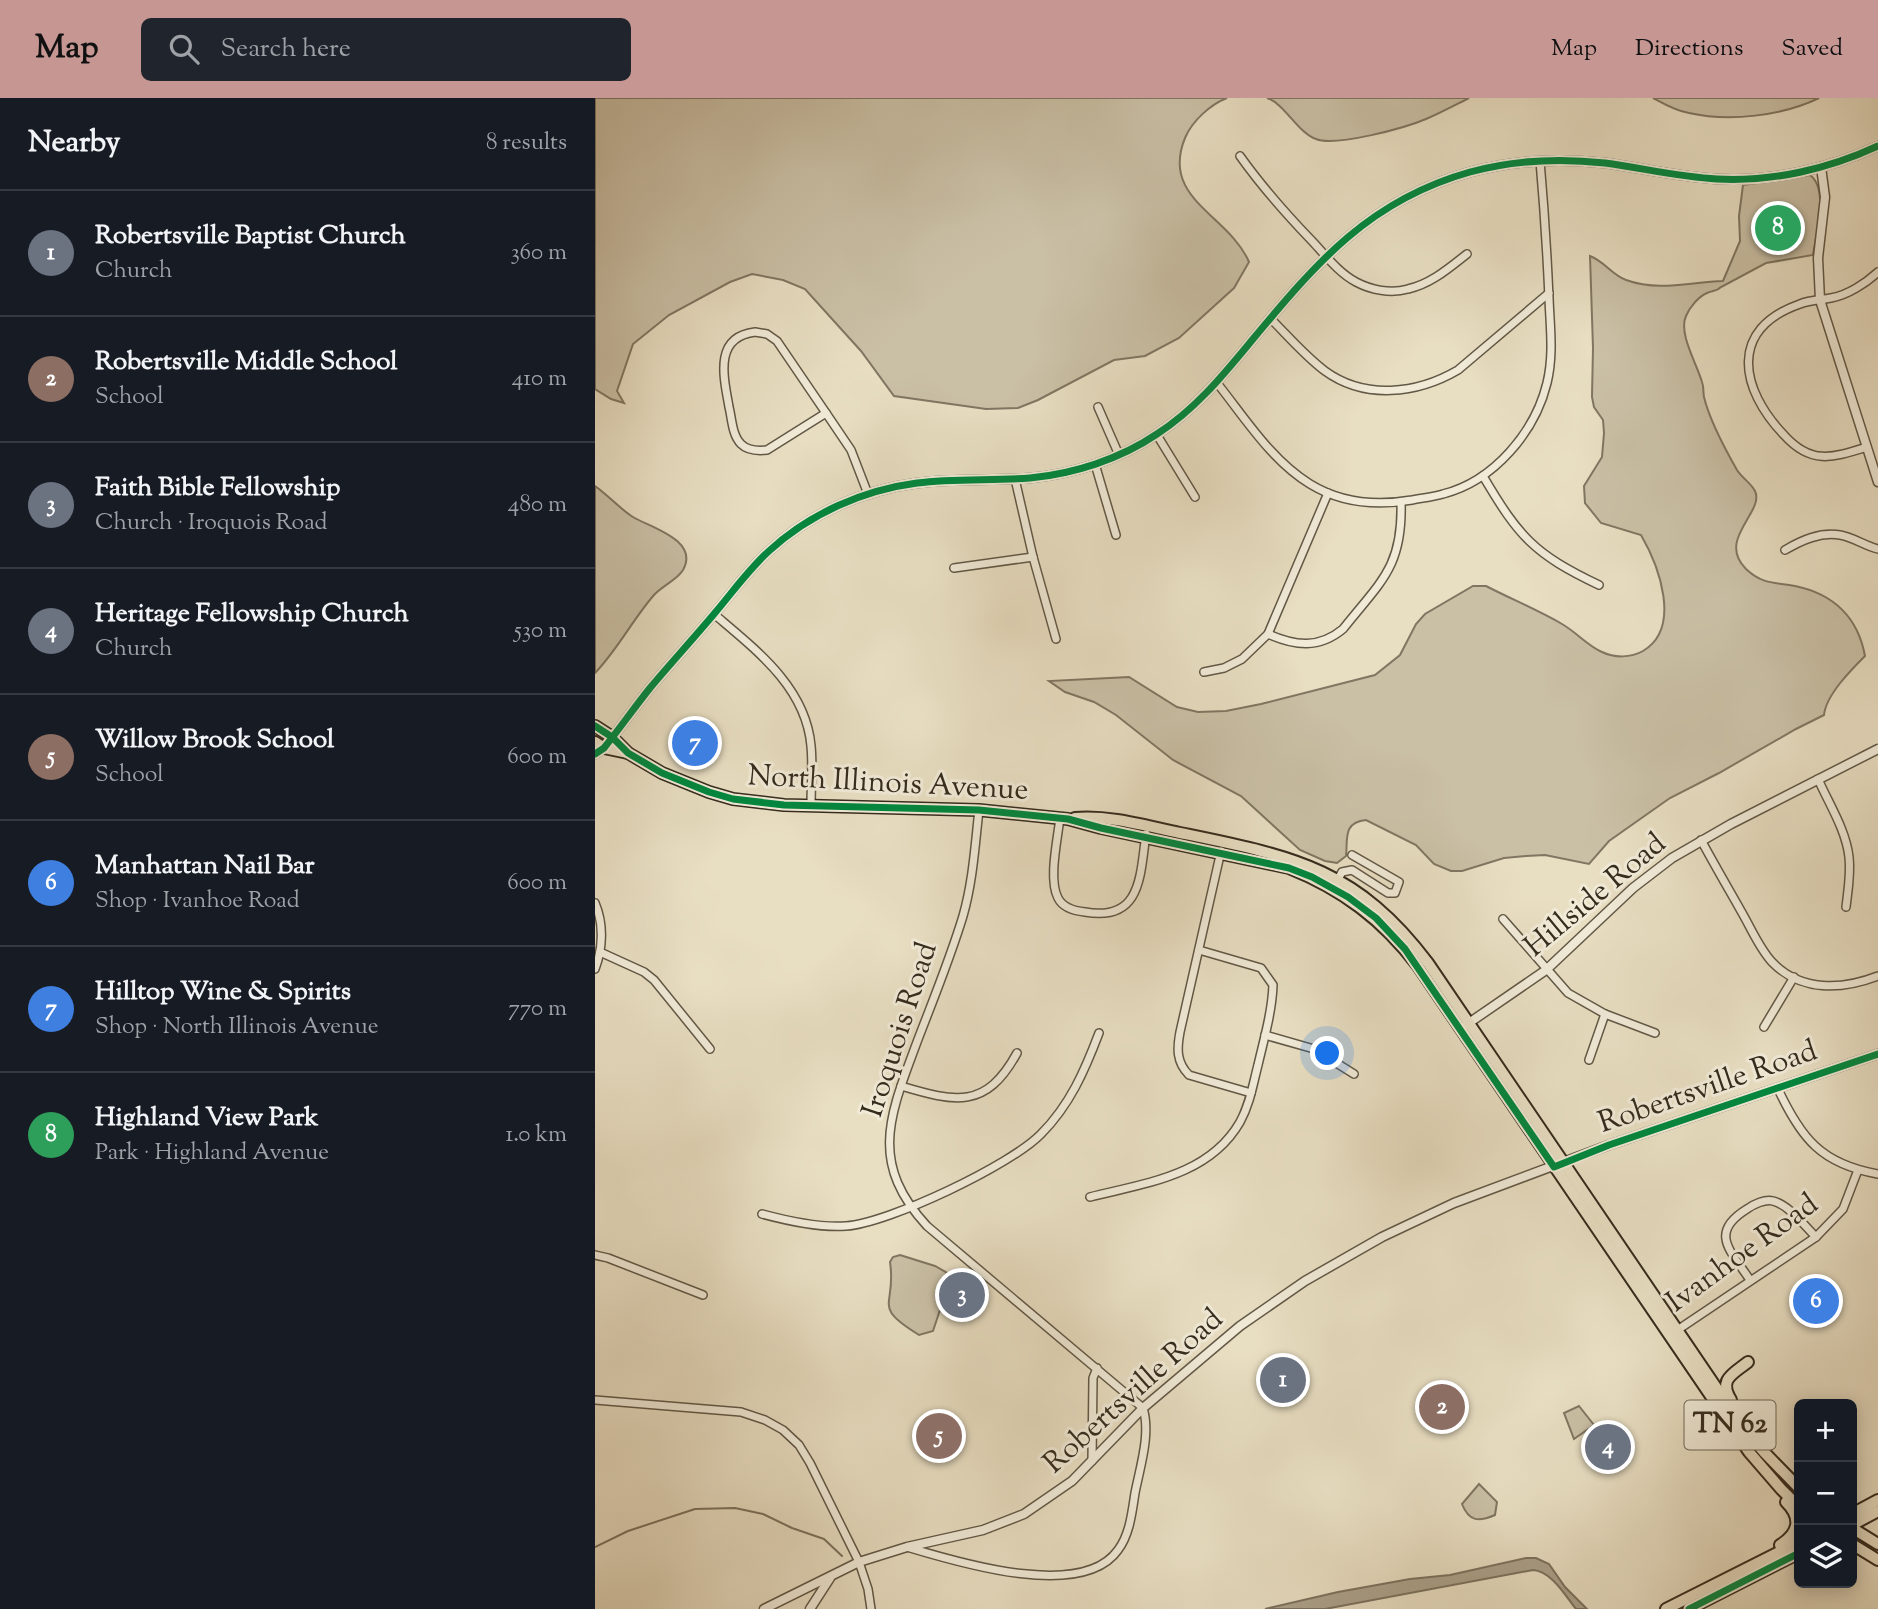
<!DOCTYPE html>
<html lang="en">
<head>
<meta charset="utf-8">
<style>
	body { margin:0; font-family:"Sorts Mill Goudy",serif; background:#20242c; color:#f1f3f6 }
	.controls { position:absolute; right:21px; bottom:21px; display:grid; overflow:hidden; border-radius:10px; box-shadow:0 4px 18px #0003 }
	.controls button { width:63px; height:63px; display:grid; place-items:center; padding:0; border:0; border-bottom:2px solid #363941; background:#171b24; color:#f1f3f6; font:35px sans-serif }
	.you { position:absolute; left:733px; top:956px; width:24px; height:24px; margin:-18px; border:5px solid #fff; border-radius:50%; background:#1a73e8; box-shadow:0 0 0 10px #1a73e833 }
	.badge { display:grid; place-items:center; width:46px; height:46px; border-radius:50%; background:#c59692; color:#fff; font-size:23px; font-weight:700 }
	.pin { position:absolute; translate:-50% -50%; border:4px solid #fff; box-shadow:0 2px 7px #0006 }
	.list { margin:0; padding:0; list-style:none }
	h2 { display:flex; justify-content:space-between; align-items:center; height:91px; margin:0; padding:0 28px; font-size:30px }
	h2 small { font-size:23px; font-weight:400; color:#9ea1a6 }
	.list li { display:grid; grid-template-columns:46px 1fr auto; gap:21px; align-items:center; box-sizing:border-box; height:126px; padding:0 28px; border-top:2px solid #363941 }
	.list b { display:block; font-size:26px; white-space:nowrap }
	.list p { margin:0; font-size:23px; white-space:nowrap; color:#9ea1a6 }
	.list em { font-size:23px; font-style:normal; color:#9ea1a6 }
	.icon { flex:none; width:38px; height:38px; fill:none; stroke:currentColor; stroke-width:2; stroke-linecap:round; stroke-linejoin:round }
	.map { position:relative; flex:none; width:1283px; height:1511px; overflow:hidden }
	header { display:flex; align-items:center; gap:42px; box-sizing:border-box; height:98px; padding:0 35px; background:#c59692; color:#111 }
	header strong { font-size:33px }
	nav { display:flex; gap:38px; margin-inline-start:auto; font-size:24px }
	.search { width:490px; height:63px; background:#20242c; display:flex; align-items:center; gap:18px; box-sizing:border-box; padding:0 24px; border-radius:10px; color:#9ea1a6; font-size:26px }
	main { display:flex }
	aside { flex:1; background:#171b24 }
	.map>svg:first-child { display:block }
</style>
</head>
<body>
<header>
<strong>Map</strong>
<div class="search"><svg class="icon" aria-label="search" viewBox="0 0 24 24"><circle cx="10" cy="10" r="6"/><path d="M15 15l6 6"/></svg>Search here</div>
<nav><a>Map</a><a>Directions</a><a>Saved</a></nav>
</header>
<main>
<aside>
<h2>Nearby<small>8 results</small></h2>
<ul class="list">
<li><span class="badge" style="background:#6b7280">1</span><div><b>Robertsville Baptist Church</b><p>Church</p></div><em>360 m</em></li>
<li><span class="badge" style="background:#8d6e63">2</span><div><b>Robertsville Middle School</b><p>School</p></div><em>410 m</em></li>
<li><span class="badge" style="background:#6b7280">3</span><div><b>Faith Bible Fellowship</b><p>Church · Iroquois Road</p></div><em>480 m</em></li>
<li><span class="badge" style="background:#6b7280">4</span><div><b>Heritage Fellowship Church</b><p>Church</p></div><em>530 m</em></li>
<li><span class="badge" style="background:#8d6e63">5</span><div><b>Willow Brook School</b><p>School</p></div><em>600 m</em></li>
<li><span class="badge" style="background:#3f7fe0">6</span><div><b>Manhattan Nail Bar</b><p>Shop · Ivanhoe Road</p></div><em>600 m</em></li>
<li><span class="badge" style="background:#3f7fe0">7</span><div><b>Hilltop Wine &amp; Spirits</b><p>Shop · North Illinois Avenue</p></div><em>770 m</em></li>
<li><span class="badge" style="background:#2e9e5b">8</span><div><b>Highland View Park</b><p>Park · Highland Avenue</p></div><em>1.0 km</em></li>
</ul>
</aside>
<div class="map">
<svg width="1283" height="1511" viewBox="0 0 1283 1511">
	<rect width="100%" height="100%" fill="#e8dec2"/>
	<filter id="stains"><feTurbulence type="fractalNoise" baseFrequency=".00286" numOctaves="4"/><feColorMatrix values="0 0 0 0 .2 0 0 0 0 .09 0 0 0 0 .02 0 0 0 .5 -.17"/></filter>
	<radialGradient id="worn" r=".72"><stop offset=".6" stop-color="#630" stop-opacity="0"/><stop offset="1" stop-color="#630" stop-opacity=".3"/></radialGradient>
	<g fill="#cac0a6" stroke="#807662" stroke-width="2">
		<path d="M 0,0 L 632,0 C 616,6 597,23 590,40 C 565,101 634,117 654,164 L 639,190 L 584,240 L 550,258 L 519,262 L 443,302 L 423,310 L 391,311 L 299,298 L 266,253 L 210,191 L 188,182 L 157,176 L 135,184 L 74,217 L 38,246 L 22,293 L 29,305 L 16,301 L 0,291 Z"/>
		<path d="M 672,0 L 874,0 C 860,7 845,15 831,21 C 810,30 740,49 721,41 C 703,35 689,5 672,0 Z"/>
		<path d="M 1058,0 L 1224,0 C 1187,18 1134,24 1094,15 C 1081,13 1069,6 1058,0 Z"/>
		<path d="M 1215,77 C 1234,91 1221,136 1218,157 L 1171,165 L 1126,189 C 1121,194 1119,192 1112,195 C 1103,199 1095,209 1091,218 C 1083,235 1102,266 1107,284 C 1109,289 1108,294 1109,299 C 1115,324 1130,351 1142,372 C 1147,380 1156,385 1160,393 C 1170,414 1121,441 1151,471 C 1168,487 1180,484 1200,488 C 1239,496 1263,520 1270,558 C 1256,572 1231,597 1229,617 L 1201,631 L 1124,675 L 1075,700 L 1014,743 L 994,766 L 950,757 L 931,758 L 909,760 L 867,773 L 856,773 L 839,766 L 821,747 L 771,722 C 747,724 753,743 751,758 L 742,765 L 730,763 L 705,752 L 646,698 L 578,662 L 521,617 L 499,604 L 470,594 L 454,583 L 534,579 L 582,609 L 603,614 L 631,613 L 666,606 L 780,577 L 805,557 L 821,526 L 830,516 L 878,488 L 891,488 C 916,501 943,512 967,526 C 981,534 993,548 1007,554 C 1019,560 1036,560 1048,553 C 1087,530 1064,468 1046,437 L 1006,425 L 990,405 L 989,388 L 1007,359 L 1009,335 L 1008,322 L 999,309 L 997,299 L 998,250 L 995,158 C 1009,163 1017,177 1031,182 C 1065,194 1094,184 1128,183 L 1145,143 L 1144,118 L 1148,87 Z"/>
		<path d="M 0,388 C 13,397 25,411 38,419 C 54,429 105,442 88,472 C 82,482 67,488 59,497 C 38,521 23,551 0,575 Z"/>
		<path d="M 305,1157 L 340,1168 L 363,1181 L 347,1206 L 338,1233 L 324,1237 C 275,1207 302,1209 295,1164 L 298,1159 Z"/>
		<path d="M 984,1308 L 999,1327 L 979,1341 L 969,1315 Z"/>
		<path d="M 884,1386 L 902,1404 L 900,1417 C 884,1424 874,1424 867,1406 Z"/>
	</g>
	<path fill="#aba18a" stroke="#7c725e" stroke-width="2" d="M 931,1460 L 941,1460 L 954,1466 L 970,1489 L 992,1511 L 981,1511 C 970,1497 956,1473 938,1472 L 730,1511 L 670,1511 L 743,1494 L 815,1481 L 855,1477 Z"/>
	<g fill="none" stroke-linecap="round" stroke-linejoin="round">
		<path stroke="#7c725e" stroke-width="2" d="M 0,1449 L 33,1433 L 100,1411 L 140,1410 L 168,1416 L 197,1430 L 229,1441 L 247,1458"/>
		<g stroke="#625846" stroke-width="10">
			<g id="minor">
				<path d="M 645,58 C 667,89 692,117 718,144 C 731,158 744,175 761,184 C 776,192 796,196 813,191 C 836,186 854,170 872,156"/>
				<path d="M 675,220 C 693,238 710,258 730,273 C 770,302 822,296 863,272 L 954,195"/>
				<path d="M 160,234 L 172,236 L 182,243 L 231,315 L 172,352 C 163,353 152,352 146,346 C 137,337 137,321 134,309 C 129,280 118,239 160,234 Z"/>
				<path d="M 622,285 C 650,320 676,362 715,386 C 746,405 782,408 817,402 C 827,400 838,399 848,396 C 899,383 940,334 952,285 C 959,256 955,229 954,200 C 952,154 949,108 945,63"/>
				<path d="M 503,309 L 524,357"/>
				<path d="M 231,315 L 256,352 L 273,396"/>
				<path d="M 562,337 L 600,399"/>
				<path d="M 1272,349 C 1237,360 1216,367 1189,337 C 1145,291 1133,231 1205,206 C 1215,202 1226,202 1236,200 C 1253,197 1271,185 1283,174"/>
				<path d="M 500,366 L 521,437"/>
				<path d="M 888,378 C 924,439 939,456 1004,487"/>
				<path d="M 420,381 L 438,459 L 461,541"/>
				<path d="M 1190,452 C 1207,442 1225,434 1245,437 C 1258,439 1270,448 1283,451"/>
				<path d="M 359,470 L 438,459"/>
				<path d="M 119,516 C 160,551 211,589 216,648 C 218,667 216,688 216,708"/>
				<path d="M 673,536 C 700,548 724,551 748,531 C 786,483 808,469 806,404"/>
				<path d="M 609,574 L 629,570 L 647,561 L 673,536 L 733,395"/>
				<path d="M 1223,681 C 1234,706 1251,732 1254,759 C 1256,776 1253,792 1251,809"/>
				<path d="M 465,719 C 463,740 453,781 463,800 C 468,810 480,813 490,814 C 547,824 545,777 551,736"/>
				<path d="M 1106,742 C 1119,766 1133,790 1146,813 C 1156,830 1164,850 1177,864 C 1206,894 1247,892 1283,878"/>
				<path d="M 626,753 L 585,934 C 582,950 581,964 594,977 L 656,995"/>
				<path d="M 742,783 L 747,774 L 757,772 L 793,795 L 800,795 L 804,784 L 757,757"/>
				<path d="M 0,805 C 9,826 8,850 0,871"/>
				<path d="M 908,821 L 973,895 L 1010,916 L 1060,935"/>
				<path d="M 5,854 L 49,874 L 59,882 L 115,951"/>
				<path d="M 1169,929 L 1199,879"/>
				<path d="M 670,937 L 719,951 L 759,976"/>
				<path d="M 994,962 L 1010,916"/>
				<path d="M 306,988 C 360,1004 391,1012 422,955"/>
				<path d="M 1183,991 C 1206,1040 1226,1066 1283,1076"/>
				<path d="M 495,1099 C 550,1085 614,1078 645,1024 C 655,1006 658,986 663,967 C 669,941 677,914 678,887 L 666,870 L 604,852"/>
				<path d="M 167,1116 C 193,1123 224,1130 251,1128 C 294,1125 416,1067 446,1036 C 475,1007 490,972 504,935"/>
				<path d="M 0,1157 L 13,1160 L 108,1197"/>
				<path d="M 1155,1182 C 1136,1153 1113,1135 1152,1111 C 1159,1106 1170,1101 1178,1103 C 1194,1107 1209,1127 1221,1139"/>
				<path d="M 1081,1233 L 1221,1139 L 1248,1111 L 1263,1072"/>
				<path d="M 0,1302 L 146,1314 L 170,1322 L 188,1332 L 204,1347 L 215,1365 L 264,1464 L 273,1491 L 276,1511"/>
				<path d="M 497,1363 L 498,1280 L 502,1270"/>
				<path d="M 312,1449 C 362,1464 487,1503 523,1452 C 535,1436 537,1414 540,1395 C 545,1369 556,1336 548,1310 L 332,1128 C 273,1064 295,1017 322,944 C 338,902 355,861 368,818 C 378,783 380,747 384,712"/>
			</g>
		</g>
		<g stroke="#625846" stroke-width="11">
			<g id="tertiary">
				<path d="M 1226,69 L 1230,99 L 1223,160 L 1225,202 L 1283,384"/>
				<path d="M 0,656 L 9,650 C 25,630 39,610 55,590 C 76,565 98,541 119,516 C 137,495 153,472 174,453 C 214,416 268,392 322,385 C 360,380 398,383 435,380 C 479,376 525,361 562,336 C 601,311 629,276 658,241 C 722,164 775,102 875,74 C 919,62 965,60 1010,65 C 1047,70 1084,79 1122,81 C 1177,84 1234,71 1283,48"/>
				<path d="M 871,927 L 951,872 L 1038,790 L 1077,760 L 1136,726 L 1283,651"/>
				<path d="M 169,1511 L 264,1464 L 312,1449 L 388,1432 L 429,1416 L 477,1383 L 548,1310 L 645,1228 L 710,1183 L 787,1139 L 859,1105 L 1014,1047 L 1283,956"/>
				<path d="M 215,1511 L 235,1480"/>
			</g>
		</g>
		<g stroke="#352b1d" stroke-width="14">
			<g id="trunk">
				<path d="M 0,628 L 17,639 L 33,655 L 67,675 L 114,694 L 138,701 L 189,707 L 384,712 L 473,721 L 506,730 L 694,770 C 747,791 788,822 823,868 L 1154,1354 L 1186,1391 L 1204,1409"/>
				<path d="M 0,644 L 9,650 L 33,655"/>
				<path d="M 480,720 C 515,717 551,728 585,735 C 696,758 761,769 833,865 L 1148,1329 L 1169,1354 L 1204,1390"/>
				<path d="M 1136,1302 C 1123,1281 1138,1276 1153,1264"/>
				<path d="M 1257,1416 L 1283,1402"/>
				<path d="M 1257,1427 L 1283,1413"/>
				<path d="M 1257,1430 L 1283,1446"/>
				<path d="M 1257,1446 L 1283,1462"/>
				<path d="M 1185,1447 C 1204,1435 1207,1420 1191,1404"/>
				<path d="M 1071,1511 L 1204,1444"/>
				<path d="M 1094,1511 L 1204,1455"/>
			</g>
		</g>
		<use href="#minor" stroke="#f0ead7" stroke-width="7"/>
		<use href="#tertiary" stroke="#f0ead7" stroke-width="8"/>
		<use href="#trunk" stroke="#e8dec2" stroke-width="10"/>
		<g stroke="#f0ead7" stroke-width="11">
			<g id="cycleway">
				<path d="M 0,628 L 17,639 L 33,655 L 67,675 L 114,694 L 138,701 L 189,707 L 384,712 L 473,721 L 506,730 L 694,770 L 717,779 L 753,799 L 781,820 L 810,851 L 959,1069 L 1014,1047 L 1283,956"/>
				<path d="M 0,656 L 9,650 C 25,630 39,610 55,590 C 76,565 98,541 119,516 C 137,495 153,472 174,453 C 214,416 268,392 322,385 C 360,380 398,383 435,380 C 479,376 525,361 562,336 C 601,311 629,276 658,241 C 722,164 775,102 875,74 C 919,62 965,60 1010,65 C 1047,70 1084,79 1122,81 C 1177,84 1234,71 1283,48"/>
				<path d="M 1094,1511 L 1204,1455"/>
			</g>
		</g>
		<use href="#cycleway" stroke="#00873e" stroke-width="7"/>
	</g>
	<g text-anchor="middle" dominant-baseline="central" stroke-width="6" stroke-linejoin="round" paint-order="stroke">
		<rect fill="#f0ead7" stroke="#6d6455" stroke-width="2" x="1089.5" y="1302.5" width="91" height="49" rx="5"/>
		<g font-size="28" font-weight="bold" fill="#352b1d">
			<text x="1135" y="1327">TN 62</text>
		</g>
		<g font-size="30" fill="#352b1d" stroke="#f0ead7">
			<text transform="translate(293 686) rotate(3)">North Illinois Avenue</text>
			<text transform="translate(1001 798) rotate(-40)">Hillside Road</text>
			<text transform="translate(306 932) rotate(-72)">Iroquois Road</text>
			<text transform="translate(1113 990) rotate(-19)">Robertsville Road</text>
			<text transform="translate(1148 1156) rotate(-36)">Ivanhoe Road</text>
			<text transform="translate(539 1294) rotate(-42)">Robertsville Road</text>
		</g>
	</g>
	<rect width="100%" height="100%" filter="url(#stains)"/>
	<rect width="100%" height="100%" fill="url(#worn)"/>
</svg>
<div class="controls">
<button>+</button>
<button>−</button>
<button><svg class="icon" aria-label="layers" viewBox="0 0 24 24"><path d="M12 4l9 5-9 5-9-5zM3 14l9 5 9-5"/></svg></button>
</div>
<div class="you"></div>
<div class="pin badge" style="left:688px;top:1282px;background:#6b7280">1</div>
<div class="pin badge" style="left:847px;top:1309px;background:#8d6e63">2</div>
<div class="pin badge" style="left:367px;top:1197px;background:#6b7280">3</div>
<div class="pin badge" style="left:1013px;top:1349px;background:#6b7280">4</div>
<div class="pin badge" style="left:344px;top:1338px;background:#8d6e63">5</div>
<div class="pin badge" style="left:1221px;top:1203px;background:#3f7fe0">6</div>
<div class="pin badge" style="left:100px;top:645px;background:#3f7fe0">7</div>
<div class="pin badge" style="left:1183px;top:130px;background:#2e9e5b">8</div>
</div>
</main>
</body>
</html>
